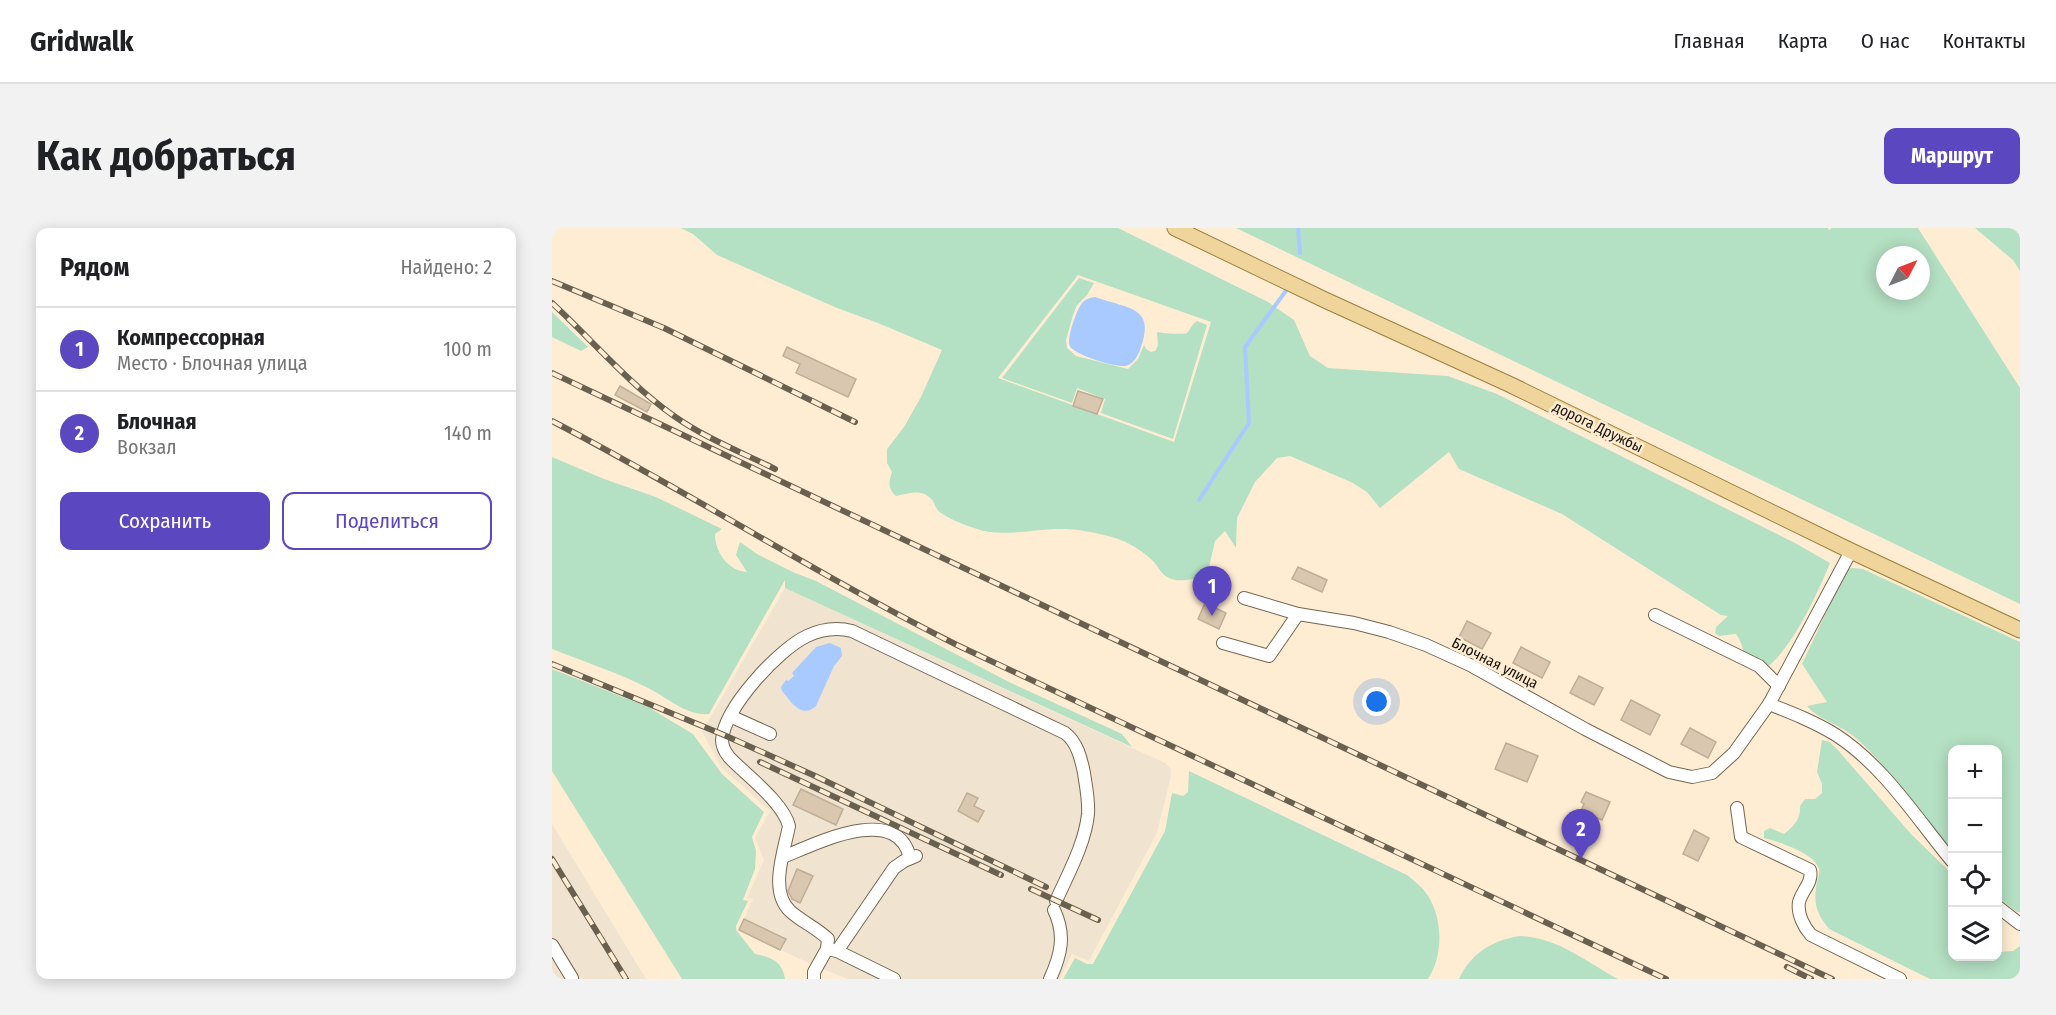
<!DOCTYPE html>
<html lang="ru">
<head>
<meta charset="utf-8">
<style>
	body { margin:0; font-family:"Fira Sans Condensed",sans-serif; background:#f2f2f2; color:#202124 }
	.controls { position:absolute; right:18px; bottom:18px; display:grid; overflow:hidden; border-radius:12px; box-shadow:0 3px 15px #0003 }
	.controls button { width:54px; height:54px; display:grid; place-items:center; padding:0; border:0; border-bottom:2px solid #e0e0e0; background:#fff; color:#202124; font:30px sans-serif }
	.compass { position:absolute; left:1324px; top:18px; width:54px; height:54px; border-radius:50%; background:#fff; box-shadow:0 3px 15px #0003; rotate:48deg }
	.you { position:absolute; left:825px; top:474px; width:21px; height:21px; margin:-15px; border:4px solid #fff; border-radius:50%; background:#1a73e8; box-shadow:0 0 0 9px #1a73e833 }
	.badge { display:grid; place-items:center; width:39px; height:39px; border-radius:50%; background:#5b47bf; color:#fff; font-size:20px; font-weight:700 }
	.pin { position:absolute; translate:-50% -50px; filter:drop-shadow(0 2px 3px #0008) }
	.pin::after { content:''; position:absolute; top:32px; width:21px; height:18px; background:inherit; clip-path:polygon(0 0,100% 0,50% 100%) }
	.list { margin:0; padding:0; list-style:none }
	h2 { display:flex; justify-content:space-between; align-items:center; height:78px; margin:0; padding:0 24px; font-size:26px }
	h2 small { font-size:20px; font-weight:400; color:#757577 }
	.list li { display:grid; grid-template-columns:39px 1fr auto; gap:18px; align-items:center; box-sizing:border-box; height:84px; padding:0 24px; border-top:2px solid #e0e0e0 }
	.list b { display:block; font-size:22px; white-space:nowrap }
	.list p { margin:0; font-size:20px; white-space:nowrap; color:#757577 }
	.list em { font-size:20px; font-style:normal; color:#757577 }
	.actions { display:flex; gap:12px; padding:18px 24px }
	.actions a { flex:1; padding:14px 0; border:2px solid #5b47bf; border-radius:12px; text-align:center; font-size:21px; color:#5b47bf }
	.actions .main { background:#5b47bf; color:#fff }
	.icon { flex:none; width:33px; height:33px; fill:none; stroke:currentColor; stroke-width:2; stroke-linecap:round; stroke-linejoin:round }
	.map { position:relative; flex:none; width:1468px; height:751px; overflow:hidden; border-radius:12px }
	header { display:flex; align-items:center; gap:36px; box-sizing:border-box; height:84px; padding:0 30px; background:#fff; border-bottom:2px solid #e0e0e0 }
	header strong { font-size:28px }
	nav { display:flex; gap:33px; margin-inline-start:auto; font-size:21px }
	.intro { display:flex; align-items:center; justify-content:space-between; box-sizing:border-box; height:144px; padding:0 36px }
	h1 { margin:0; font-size:42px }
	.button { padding:15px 27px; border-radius:12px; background:#5b47bf; color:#fff; font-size:21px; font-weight:700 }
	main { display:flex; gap:36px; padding:0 36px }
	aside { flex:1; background:#fff; border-radius:12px; box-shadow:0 3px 15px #0003 }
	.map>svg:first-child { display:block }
</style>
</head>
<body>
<header>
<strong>Gridwalk</strong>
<nav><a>Главная</a><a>Карта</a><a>О нас</a><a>Контакты</a></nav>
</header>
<div class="intro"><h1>Как добраться</h1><a class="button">Маршрут</a></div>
<main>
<aside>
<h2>Рядом<small>Найдено: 2</small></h2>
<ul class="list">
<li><span class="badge">1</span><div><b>Компрессорная</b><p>Место · Блочная улица</p></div><em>100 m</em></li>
<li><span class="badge">2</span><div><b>Блочная</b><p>Вокзал</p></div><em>140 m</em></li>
</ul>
<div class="actions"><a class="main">Сохранить</a><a>Поделиться</a></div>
</aside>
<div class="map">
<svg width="1468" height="751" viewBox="0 0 1468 751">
	<rect width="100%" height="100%" fill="#ffedd3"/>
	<g fill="#f0e4d0">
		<path d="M 233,360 L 613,535 L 619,541 L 619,548 L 605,605 L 537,733 L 520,726 L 508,751 L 296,751 L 265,739 L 187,702 L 201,671 L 195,670 L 212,632 L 203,610 L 218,583 L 169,539 L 150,504 Z"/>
		<path d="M 0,596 L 94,751 L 0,751 Z"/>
	</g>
	<g fill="#b4e0c3" fill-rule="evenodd">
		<path d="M 129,0 L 566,0 L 716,74 L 742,92 L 758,128 L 776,140 L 896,148 L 945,166 L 1243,315 L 1278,335 C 1266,365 1240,421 1214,440 L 1210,431 C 1182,422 1197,425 1184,406 L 1167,408 L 1163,405 L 1164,399 L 1176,388 L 1169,387 L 1010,286 L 907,241 L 897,224 L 828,280 L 815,264 L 799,254 L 738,228 L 725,230 L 703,254 L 685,290 L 684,320 L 673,303 L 663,313 L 655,348 C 643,350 626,356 615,349 C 608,345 606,337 600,332 C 586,319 571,311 552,307 C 540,304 524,301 512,301 C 486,300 450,310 425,301 C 416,298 390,289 385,281 C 383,279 383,276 381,273 C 371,260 358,265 344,268 C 335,260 337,254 340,244 L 335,235 L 335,221 L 352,199 L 369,169 L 390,122 L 326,95 L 285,80 L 165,27 L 141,6 ZM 526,47 L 659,94 L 622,214 L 446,150 Z"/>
		<path d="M 684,0 L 1276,0 L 1277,2 L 1280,0 L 1366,0 L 1468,160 L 1468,376 ZM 1333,27 L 1369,27 L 1369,63 L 1333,63 Z"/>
		<path d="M 1423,0 L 1468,0 L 1468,43 L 1461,32 Z"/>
		<path d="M 527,50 L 542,55 L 535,67 L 525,77 L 521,87 L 514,112 L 515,120 L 524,128 L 576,141 L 586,131 L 592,117 L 594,121 L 599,124 L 603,123 L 606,118 L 605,104 C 610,105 631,107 635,105 C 639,101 639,97 645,93 L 655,97 L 621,211 L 549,185 L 553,171 L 525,160 L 520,175 L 450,150 Z"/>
		<path d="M 0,84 L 36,119 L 29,123 L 0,109 Z"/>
		<path d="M 0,229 L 52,251 L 104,269 L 170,301 L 163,306 C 163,324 176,343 195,344 L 184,327 L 188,314 L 205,326 L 243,345 L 264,353 L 459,455 L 570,506 L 580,519 L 233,360 L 233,352 L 157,486 C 135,488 117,471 98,461 C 67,445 33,434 0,421 Z"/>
		<path d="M 1300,340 L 1311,341 L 1468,414 L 1468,684 L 1465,684 L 1446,670 L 1446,522 L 1400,522 L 1400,624 C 1368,586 1342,544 1305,511 C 1290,497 1268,493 1255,478 L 1275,474 L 1250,436 L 1294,342 Z"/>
		<path d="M 0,441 L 96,479 L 141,506 L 170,546 L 212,584 L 200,609 L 204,623 L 203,641 L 191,672 L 196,673 L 184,698 L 184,702 L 203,726 C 219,729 231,734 233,751 L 130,751 L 0,543 Z"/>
		<path d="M 1270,512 L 1278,514 L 1285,521 L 1359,606 L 1400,646 L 1400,728 L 1446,728 L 1446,724 L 1461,723 L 1468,718 L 1468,751 L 1378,751 L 1277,701 C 1264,684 1261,676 1265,654 C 1266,650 1268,645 1267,641 C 1263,625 1227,614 1212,610 L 1212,603 L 1218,600 L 1232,606 C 1242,598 1249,591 1248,578 L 1253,571 L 1263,571 L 1270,565 L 1270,556 L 1265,544 Z"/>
		<path d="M 637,543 L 855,647 C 860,651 865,655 870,660 C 891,683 893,725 876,751 L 511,751 L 523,730 L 535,736 L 541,736 L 613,603 L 620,565 L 631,568 L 636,564 Z"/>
		<path d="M 968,708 C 1005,709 1035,734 1066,751 L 907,751 C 919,725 941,712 968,708 Z"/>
	</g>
	<g fill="#a8cafe">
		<path d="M 543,69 C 576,81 605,78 588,122 C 585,129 581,137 573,138 C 563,139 522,127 518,118 C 514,111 525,81 530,75 C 534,71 537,70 543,69 Z"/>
		<path d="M 278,415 L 289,420 L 290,428 L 282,438 L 264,478 C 249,492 238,472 230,463 L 229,459 L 234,452 L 236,453 L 242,448 L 240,445 L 264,419 Z"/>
	</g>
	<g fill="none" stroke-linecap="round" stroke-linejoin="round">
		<g stroke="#a8cafe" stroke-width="4">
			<path d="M 746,0 L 748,25"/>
			<path d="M 647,272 L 697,195 L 693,119 L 736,60"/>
		</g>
	</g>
	<g fill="#d9c7af" stroke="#bfae96" stroke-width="1.5">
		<path d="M 235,119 L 304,151 L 296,169 L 244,145 L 248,136 L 231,128 Z"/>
		<path d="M 68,158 L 99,176 L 95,184 L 63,167 Z"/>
		<path d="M 526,163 L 551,171 L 545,186 L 521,178 Z"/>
		<path d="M 746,339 L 775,352 L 770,364 L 740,351 Z"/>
		<path d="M 653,375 L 674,385 L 667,401 L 646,391 Z"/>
		<path d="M 915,393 L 939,405 L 930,421 L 907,409 Z"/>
		<path d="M 969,419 L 998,434 L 990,450 L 961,435 Z"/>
		<path d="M 1027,448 L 1051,460 L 1042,477 L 1018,465 Z"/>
		<path d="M 1079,472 L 1108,487 L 1098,507 L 1069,492 Z"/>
		<path d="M 1138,500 L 1164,514 L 1156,530 L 1129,516 Z"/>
		<path d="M 954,515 L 986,528 L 975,554 L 943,541 Z"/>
		<path d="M 249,561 L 291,581 L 284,597 L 241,577 Z"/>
		<path d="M 1034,564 L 1058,574 L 1050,592 L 1029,583 L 1032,576 L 1029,574 Z"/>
		<path d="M 415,565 L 426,570 L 422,578 L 432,583 L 426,594 L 406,583 Z"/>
		<path d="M 1142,602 L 1157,610 L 1146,633 L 1131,626 Z"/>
		<path d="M 245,641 L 261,648 L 248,675 L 240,671 L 236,663 Z"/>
		<path d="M 192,691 L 234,711 L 228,722 L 187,702 Z"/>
	</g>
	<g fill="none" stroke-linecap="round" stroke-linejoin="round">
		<g stroke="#75664f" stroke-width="14">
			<g id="minor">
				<path d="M 692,370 L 746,386 L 802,395 L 837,404 L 874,417 L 918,437 L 1033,501 L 1117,544 L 1140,549 L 1160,545 L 1182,525 L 1217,476 L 1299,323"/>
				<path d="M 1103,387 L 1207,438 L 1227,458"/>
				<path d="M 671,415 L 717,428 L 746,386"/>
				<path d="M 1217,476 C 1240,485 1263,494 1284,507 C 1332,538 1365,591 1400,633"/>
				<path d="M 178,488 L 218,506"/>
				<path d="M 1185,580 L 1189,609 L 1258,642 C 1261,655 1250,662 1247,674 C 1245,686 1252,699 1259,707 L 1348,751"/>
				<path d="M 231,629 C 263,616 345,574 358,630"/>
				<path d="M 1446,679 L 1468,696"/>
				<path d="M 0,717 L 20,750"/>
				<path d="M 275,721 L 276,711 C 265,700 250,694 238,683 C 217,663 232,624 237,598 C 231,574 194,547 177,529 C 173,524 170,519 170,512 C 172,480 227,421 255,408 C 270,401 284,399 300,403 L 513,505 C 525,514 529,530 532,545 C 534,559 537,572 536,586 C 533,616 516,646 504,673"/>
				<path d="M 285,723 L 342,640 L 352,633 L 364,628"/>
				<path d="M 262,751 L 262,744 L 275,721 L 285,723 L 342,751"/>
				<path d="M 498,751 C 509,727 514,707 502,682"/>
			</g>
		</g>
		<g stroke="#9d7f3c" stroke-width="17">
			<path id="major" d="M 623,0 L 773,72 L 959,157 L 1299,323 L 1468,402"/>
		</g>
		<use href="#minor" stroke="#fff" stroke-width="12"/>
		<use href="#major" stroke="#efd59b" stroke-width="15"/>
		<g stroke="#6a6050" stroke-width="6">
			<g id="rail">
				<path d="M 0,53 L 112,100 L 303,194"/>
				<path d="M 0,75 C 40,112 77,156 122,188 C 153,210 189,224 223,241"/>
				<path d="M 0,145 L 1280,751"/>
				<path d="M 0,193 C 137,264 267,348 405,417 L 1114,751"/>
				<path d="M 0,436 L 172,507 L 261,547 L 494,659"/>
				<path d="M 208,534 L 449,647"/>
				<path d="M 0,631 L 74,751"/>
				<path d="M 479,661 L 546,692"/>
				<path d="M 1235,739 L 1259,751"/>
			</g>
		</g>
		<use href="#rail" stroke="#ffedd3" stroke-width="4" stroke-dasharray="11" stroke-linecap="butt"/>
	</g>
	<g text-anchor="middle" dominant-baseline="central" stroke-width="5" stroke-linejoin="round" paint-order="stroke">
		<g font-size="15" fill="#181209" stroke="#ffedd3">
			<text transform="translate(1046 199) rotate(26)">дорога Дружбы</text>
			<text transform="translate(943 435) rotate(27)">Блочная улица</text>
		</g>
	</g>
</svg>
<div class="controls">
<button>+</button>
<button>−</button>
<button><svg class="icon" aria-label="locate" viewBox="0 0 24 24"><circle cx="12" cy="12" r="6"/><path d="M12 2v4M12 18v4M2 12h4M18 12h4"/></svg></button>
<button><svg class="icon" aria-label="layers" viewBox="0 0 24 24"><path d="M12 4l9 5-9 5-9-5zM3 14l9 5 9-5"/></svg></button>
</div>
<svg class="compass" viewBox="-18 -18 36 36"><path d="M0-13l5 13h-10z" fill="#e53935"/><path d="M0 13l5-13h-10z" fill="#757577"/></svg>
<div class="you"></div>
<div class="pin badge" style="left:660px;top:388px">1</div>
<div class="pin badge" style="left:1029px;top:631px">2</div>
</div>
</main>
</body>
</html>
